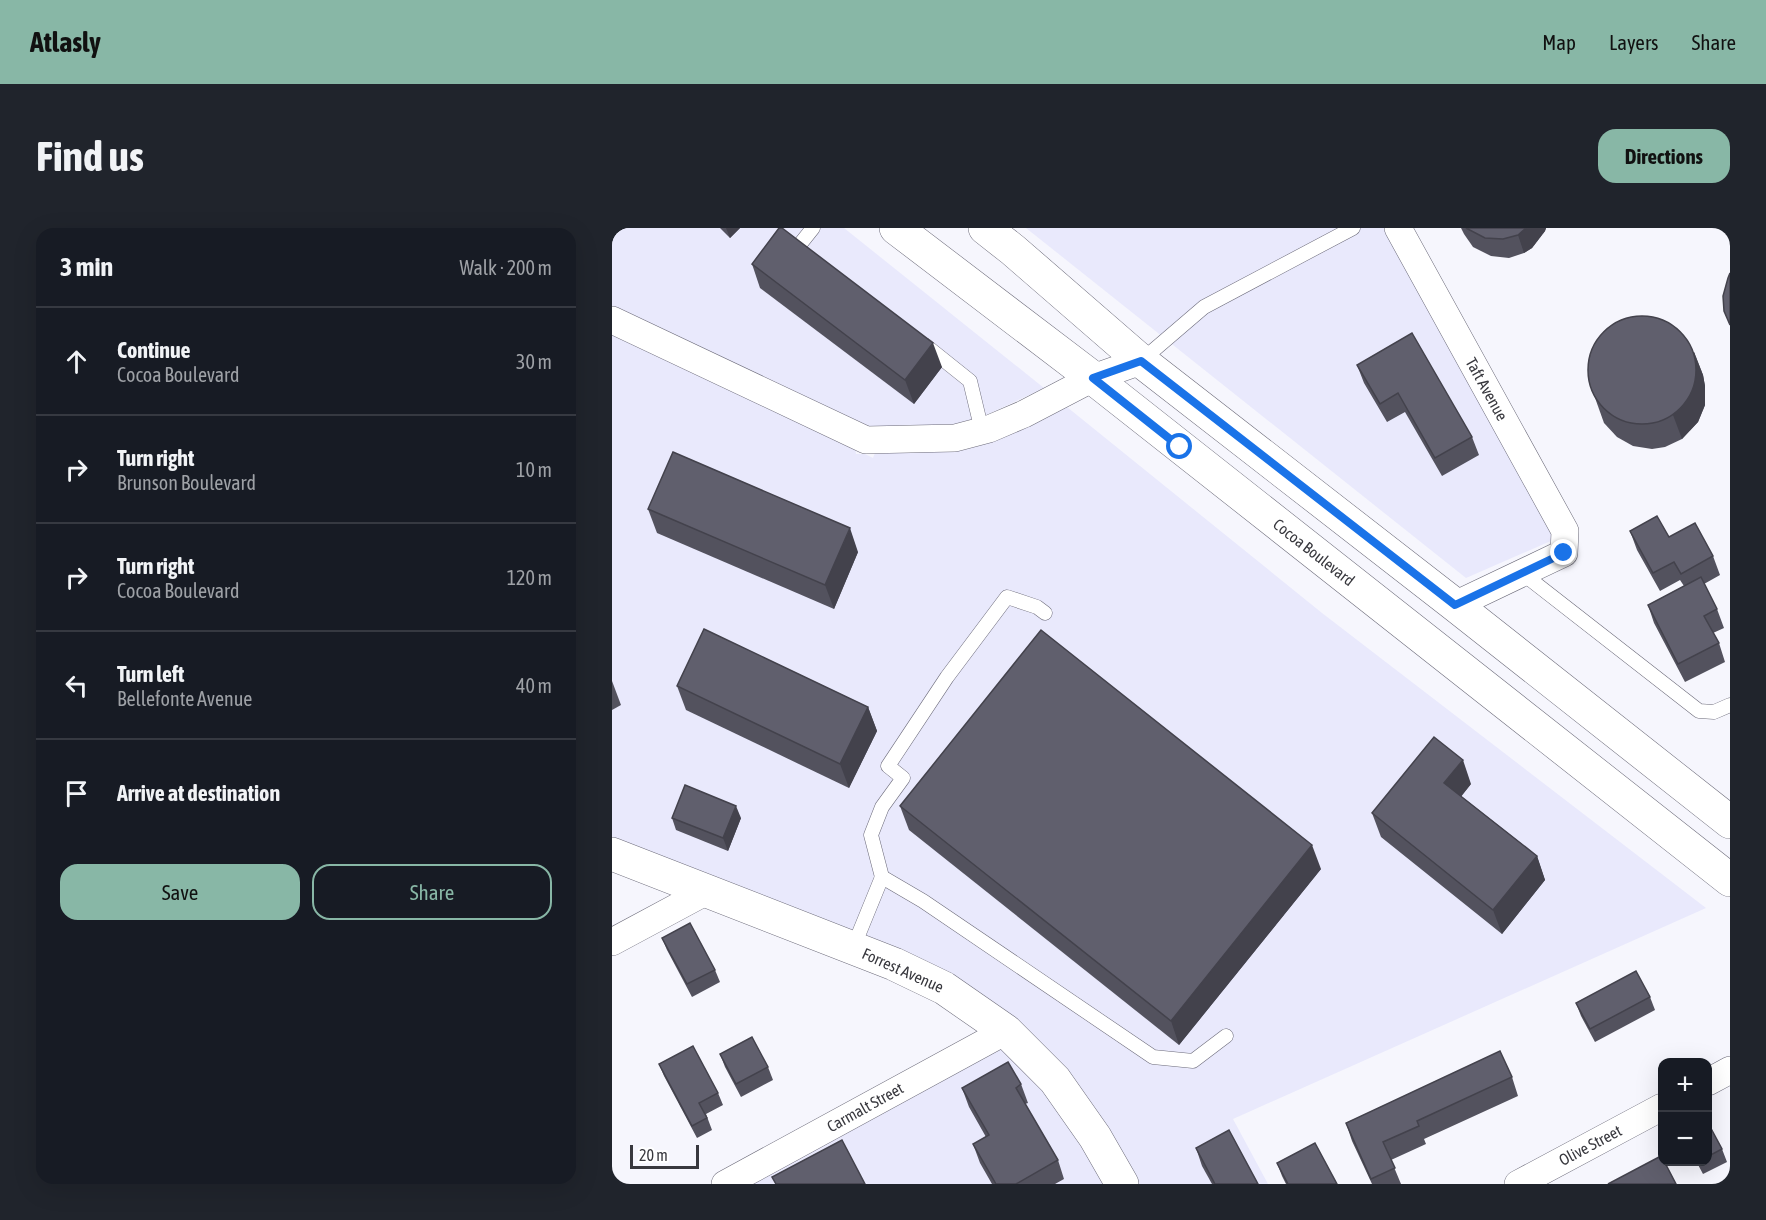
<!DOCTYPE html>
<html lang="en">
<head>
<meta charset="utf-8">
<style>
	body { margin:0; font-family:"Asap Condensed",sans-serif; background:#20242c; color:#f1f3f6 }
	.controls { position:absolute; right:18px; bottom:18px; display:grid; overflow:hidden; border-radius:12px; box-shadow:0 6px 24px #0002 }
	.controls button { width:54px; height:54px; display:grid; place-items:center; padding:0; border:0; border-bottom:2px solid #363941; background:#171b24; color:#f1f3f6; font:30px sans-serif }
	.scale { position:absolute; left:18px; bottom:15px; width:69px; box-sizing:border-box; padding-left:6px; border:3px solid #38383e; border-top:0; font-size:16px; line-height:21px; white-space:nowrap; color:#38383e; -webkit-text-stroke:4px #fff; paint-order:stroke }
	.stop { position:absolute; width:18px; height:18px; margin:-14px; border:4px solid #1a73e8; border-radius:50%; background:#fff }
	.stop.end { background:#1a73e8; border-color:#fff; box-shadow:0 2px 6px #0008 }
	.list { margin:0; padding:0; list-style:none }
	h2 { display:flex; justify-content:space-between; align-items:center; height:78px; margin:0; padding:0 24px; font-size:26px }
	h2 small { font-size:20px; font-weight:400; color:#9ea1a6 }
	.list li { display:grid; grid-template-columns:39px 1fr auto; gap:18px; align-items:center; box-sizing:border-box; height:108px; padding:0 24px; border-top:2px solid #363941 }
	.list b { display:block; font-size:22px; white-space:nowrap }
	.list p { margin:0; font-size:20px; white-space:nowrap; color:#9ea1a6 }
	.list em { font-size:20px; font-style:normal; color:#9ea1a6 }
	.actions { display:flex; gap:12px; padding:18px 24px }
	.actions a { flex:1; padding:14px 0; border:2px solid #88b7a6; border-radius:18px; text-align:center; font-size:21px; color:#88b7a6 }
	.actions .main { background:#88b7a6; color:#111 }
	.icon { flex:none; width:33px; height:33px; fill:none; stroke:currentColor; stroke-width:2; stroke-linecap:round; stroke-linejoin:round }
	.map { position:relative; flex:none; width:1118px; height:956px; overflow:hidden; border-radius:18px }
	header { display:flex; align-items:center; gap:36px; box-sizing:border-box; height:84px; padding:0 30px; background:#88b7a6; color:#111 }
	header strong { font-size:28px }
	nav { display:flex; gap:33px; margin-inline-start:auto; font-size:21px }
	.intro { display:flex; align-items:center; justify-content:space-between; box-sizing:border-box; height:144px; padding:0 36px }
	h1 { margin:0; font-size:42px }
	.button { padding:15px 27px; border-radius:18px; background:#88b7a6; color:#111; font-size:21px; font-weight:700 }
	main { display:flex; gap:36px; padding:0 36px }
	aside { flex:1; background:#171b24; border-radius:18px; box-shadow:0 6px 24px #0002 }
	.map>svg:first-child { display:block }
</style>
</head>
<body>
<header>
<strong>Atlasly</strong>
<nav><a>Map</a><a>Layers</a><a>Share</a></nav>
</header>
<div class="intro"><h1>Find us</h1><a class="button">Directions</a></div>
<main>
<aside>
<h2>3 min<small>Walk · 200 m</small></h2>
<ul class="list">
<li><svg class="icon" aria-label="ahead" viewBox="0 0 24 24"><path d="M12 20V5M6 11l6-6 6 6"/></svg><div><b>Continue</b><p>Cocoa Boulevard</p></div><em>30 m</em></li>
<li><svg class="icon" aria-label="right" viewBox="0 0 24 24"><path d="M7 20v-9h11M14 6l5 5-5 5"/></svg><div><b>Turn right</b><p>Brunson Boulevard</p></div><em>10 m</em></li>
<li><svg class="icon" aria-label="right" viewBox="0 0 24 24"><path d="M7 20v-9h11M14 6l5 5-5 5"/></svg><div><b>Turn right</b><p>Cocoa Boulevard</p></div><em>120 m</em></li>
<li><svg class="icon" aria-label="left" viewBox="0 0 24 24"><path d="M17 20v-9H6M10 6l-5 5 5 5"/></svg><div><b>Turn left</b><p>Bellefonte Avenue</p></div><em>40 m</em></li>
<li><svg class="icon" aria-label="arrive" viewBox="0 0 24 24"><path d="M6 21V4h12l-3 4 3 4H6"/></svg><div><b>Arrive at destination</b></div></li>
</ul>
<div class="actions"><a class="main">Save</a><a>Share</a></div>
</aside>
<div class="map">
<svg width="1118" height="956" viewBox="0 0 1118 956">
	<rect width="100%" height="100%" fill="#f6f6fd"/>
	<g fill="#e9e9fc">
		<path d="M 0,0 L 232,0 L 432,160 L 372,188 L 340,197 L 255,199 L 0,78 Z"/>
		<path d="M 414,0 L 772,0 L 941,305 L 941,312 L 854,350 Z"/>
		<path d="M 0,106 L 243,221 L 244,226 L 253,226 L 261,230 L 263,225 L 348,223 L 383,213 L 455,179 L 710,385 L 1094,680 L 621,891 L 656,956 L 523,956 L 452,845 L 103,653 L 99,646 L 93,649 L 0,612 Z"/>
		<path d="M 393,819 L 434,860 L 496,956 L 141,956 Z"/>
	</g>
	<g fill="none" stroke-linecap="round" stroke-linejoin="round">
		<g stroke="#6c6b7a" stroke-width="15">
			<g id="service">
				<path d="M 181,25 L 201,0"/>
				<path d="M 313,117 L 358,153 L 370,203"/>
				<path d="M 529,133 L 592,79 L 741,0"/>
				<path d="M 910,345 L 1087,483 L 1102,484 L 1118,477"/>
				<path d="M 270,649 L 259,607 L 270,579 L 291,550 L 276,538 L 335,449 L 395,369 L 425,379 L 433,385"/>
				<path d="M 241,720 L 270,649 L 311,673 L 541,829 L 581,833 L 614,808"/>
			</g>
		</g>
		<g stroke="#6c6b7a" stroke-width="28">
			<g id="minor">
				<path d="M 786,0 L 953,303 L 952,325 L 843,377"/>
				<path d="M 0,92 L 254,212 L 343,210 L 377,201 L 412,186 L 481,150 L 529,133"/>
				<path d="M 0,714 L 95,663"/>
				<path d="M 1096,854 L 1118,842"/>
				<path d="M 113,956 L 394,803"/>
				<path d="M 906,956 L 1050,879"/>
			</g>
		</g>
		<g stroke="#6c6b7a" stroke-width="34">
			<path id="tertiary" d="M 0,626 L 282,736 L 332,760 L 394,803 L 443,852 L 483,909 L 510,956"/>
		</g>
		<g stroke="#6c6b7a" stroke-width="34">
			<g id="primary">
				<path d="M 284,0 L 481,150 L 1118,652"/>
				<path d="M 373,0 L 401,22 L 529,133 L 843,377 L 1118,594"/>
			</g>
		</g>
		<use href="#service" stroke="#fff" stroke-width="14"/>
		<use href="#minor" stroke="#fff" stroke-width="27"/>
		<use href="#tertiary" stroke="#fff" stroke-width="33"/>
		<use href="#primary" stroke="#fff" stroke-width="33"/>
	</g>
	<g fill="#53525e">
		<path d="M 108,0 L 128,0 L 118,10 Z"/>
		<path d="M 849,0 L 934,0 L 933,3 L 920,20 L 912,25 L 897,30 L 879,28 L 861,19 L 852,6 Z"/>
		<path d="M 140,36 L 330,139 L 302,176 L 148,60 Z"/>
		<path d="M 1082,124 L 1091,147 L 1093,158 L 1093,177 L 1086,194 L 1070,211 L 1053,219 L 1040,221 L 1021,218 L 1005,209 L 992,195 L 977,153 Z"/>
		<path d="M 745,137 L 860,209 L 867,227 L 830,248 L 793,184 L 775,194 L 752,155 Z"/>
		<path d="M 36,281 L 246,324 L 222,381 L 45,305 Z"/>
		<path d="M 1018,303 L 1057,309 L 1101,328 L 1108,347 L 1092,356 L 1105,381 L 1112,400 L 1101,405 L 1107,415 L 1113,434 L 1073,454 L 1042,395 L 1036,377 L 1072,358 L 1068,352 L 1048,363 L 1025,322 Z"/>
		<path d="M 0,453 L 9,477 L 0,482 Z"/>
		<path d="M 65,458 L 256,479 L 265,503 L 237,560 L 74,482 Z"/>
		<path d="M 859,556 L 849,568 L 925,628 L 933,652 L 890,706 L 769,609 L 760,585 Z"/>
		<path d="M 288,578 L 709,641 L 567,817 L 297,602 Z"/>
		<path d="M 60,590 L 129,590 L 116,623 L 64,602 Z"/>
		<path d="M 50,710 L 103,742 L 108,754 L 80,769 L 55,722 Z"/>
		<path d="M 1038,769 L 1043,782 L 983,814 L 969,788 L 964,775 Z"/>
		<path d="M 108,826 L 156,839 L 161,852 L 129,869 L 113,839 Z"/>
		<path d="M 47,836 L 106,865 L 111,877 L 94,886 L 100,902 L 85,910 L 52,848 Z"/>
		<path d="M 900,849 L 906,868 L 812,911 L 814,916 L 779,932 L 789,956 L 760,956 L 740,913 L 734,895 Z"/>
		<path d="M 409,856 L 416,875 L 413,876 L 446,932 L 452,951 L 443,956 L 380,956 L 368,935 L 361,916 L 374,909 L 357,879 L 350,860 Z"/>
		<path d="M 1095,893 L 1110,921 L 1115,934 L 1091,946 L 1084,933 L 1095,933 Z"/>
		<path d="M 584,920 L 646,956 L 600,956 L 590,938 Z"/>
		<path d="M 665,935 L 725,956 L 674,956 L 670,948 Z"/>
	</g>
	<g fill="#43424c">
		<path d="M 114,0 L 128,0 L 118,10 Z"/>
		<path d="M 914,0 L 934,0 L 933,3 L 920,20 L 912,25 L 906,7 Z"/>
		<path d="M 321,115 L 330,139 L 302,176 L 293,152 Z"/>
		<path d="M 1082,124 L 1091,147 L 1093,158 L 1093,177 L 1086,194 L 1070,211 L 1061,187 Z"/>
		<path d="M 238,300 L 246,324 L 222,381 L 213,357 Z"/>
		<path d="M 256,479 L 265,503 L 237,560 L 228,536 Z"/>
		<path d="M 851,532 L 859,556 L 841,579 L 832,555 Z"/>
		<path d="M 124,578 L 129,590 L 116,623 L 111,610 Z"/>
		<path d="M 700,617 L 709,641 L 567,817 L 559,793 Z"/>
		<path d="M 925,628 L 933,652 L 890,706 L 881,682 Z"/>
	</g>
	<g fill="#605f6d" stroke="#43424c" stroke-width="1.5">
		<path d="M 167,0 L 170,0 L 321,115 L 293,152 L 140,36 Z"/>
		<path d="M 854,0 L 914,0 L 906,7 L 891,11 L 873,10 Z"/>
		<path d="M 1118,45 L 1118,97 L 1112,83 L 1111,68 L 1116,50 Z"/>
		<circle cx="1030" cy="142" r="54"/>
		<path d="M 800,105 L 860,209 L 823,230 L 786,165 L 768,176 L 745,137 Z"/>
		<path d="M 61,224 L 238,300 L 213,357 L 36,281 Z"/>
		<path d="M 1045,288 L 1057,309 L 1083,295 L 1101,328 L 1069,346 L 1062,334 L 1041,345 L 1018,303 Z"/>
		<path d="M 1089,349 L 1105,381 L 1092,388 L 1107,415 L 1066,436 L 1036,377 Z"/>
		<path d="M 92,401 L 256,479 L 228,536 L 65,458 Z"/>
		<path d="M 429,402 L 700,617 L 559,793 L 288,578 Z"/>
		<path d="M 822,509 L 851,532 L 832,555 L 925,628 L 881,682 L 760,585 Z"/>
		<path d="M 73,557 L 124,578 L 111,610 L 60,590 Z"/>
		<path d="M 78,695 L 103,742 L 75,756 L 50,710 Z"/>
		<path d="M 1024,743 L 1038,769 L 978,801 L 964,775 Z"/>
		<path d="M 140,809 L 156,839 L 124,856 L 108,826 Z"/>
		<path d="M 81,818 L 106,865 L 87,875 L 95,890 L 80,898 L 47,836 Z"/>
		<path d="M 888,823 L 900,849 L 805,893 L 807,898 L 771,914 L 783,940 L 759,951 L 734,895 Z"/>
		<path d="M 396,834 L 409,856 L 404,860 L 446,932 L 404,956 L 384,956 L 361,916 L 377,907 L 350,860 Z"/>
		<path d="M 1095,893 L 1110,921 L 1095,929 Z"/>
		<path d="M 617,902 L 646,956 L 603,956 L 584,920 Z"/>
		<path d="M 230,912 L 253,956 L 164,956 L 160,949 Z"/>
		<path d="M 703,915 L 725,956 L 676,956 L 665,935 Z"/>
		<path d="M 1049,928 L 1050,933 L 1052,933 L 1064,956 L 996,956 Z"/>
	</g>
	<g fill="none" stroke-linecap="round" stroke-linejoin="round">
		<path stroke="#1a73e8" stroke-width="8" d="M 568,219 L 481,150 L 529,133 L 843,377 L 952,325"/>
	</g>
	<g text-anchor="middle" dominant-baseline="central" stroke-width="6" stroke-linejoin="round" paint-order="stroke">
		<g font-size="16" fill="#38383e" stroke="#fff">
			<text transform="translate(875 161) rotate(61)">Taft Avenue</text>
			<text transform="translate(702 324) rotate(38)">Cocoa Boulevard</text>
			<text transform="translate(291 742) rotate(24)">Forrest Avenue</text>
			<text transform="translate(253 879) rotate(-29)">Carmalt Street</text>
			<text transform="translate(978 917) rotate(-28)">Olive Street</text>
		</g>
	</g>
</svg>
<div class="controls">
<button>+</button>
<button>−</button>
</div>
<div class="scale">20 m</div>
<div class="stop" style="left:568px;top:219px"></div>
<div class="stop end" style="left:952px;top:325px"></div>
</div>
</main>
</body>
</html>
